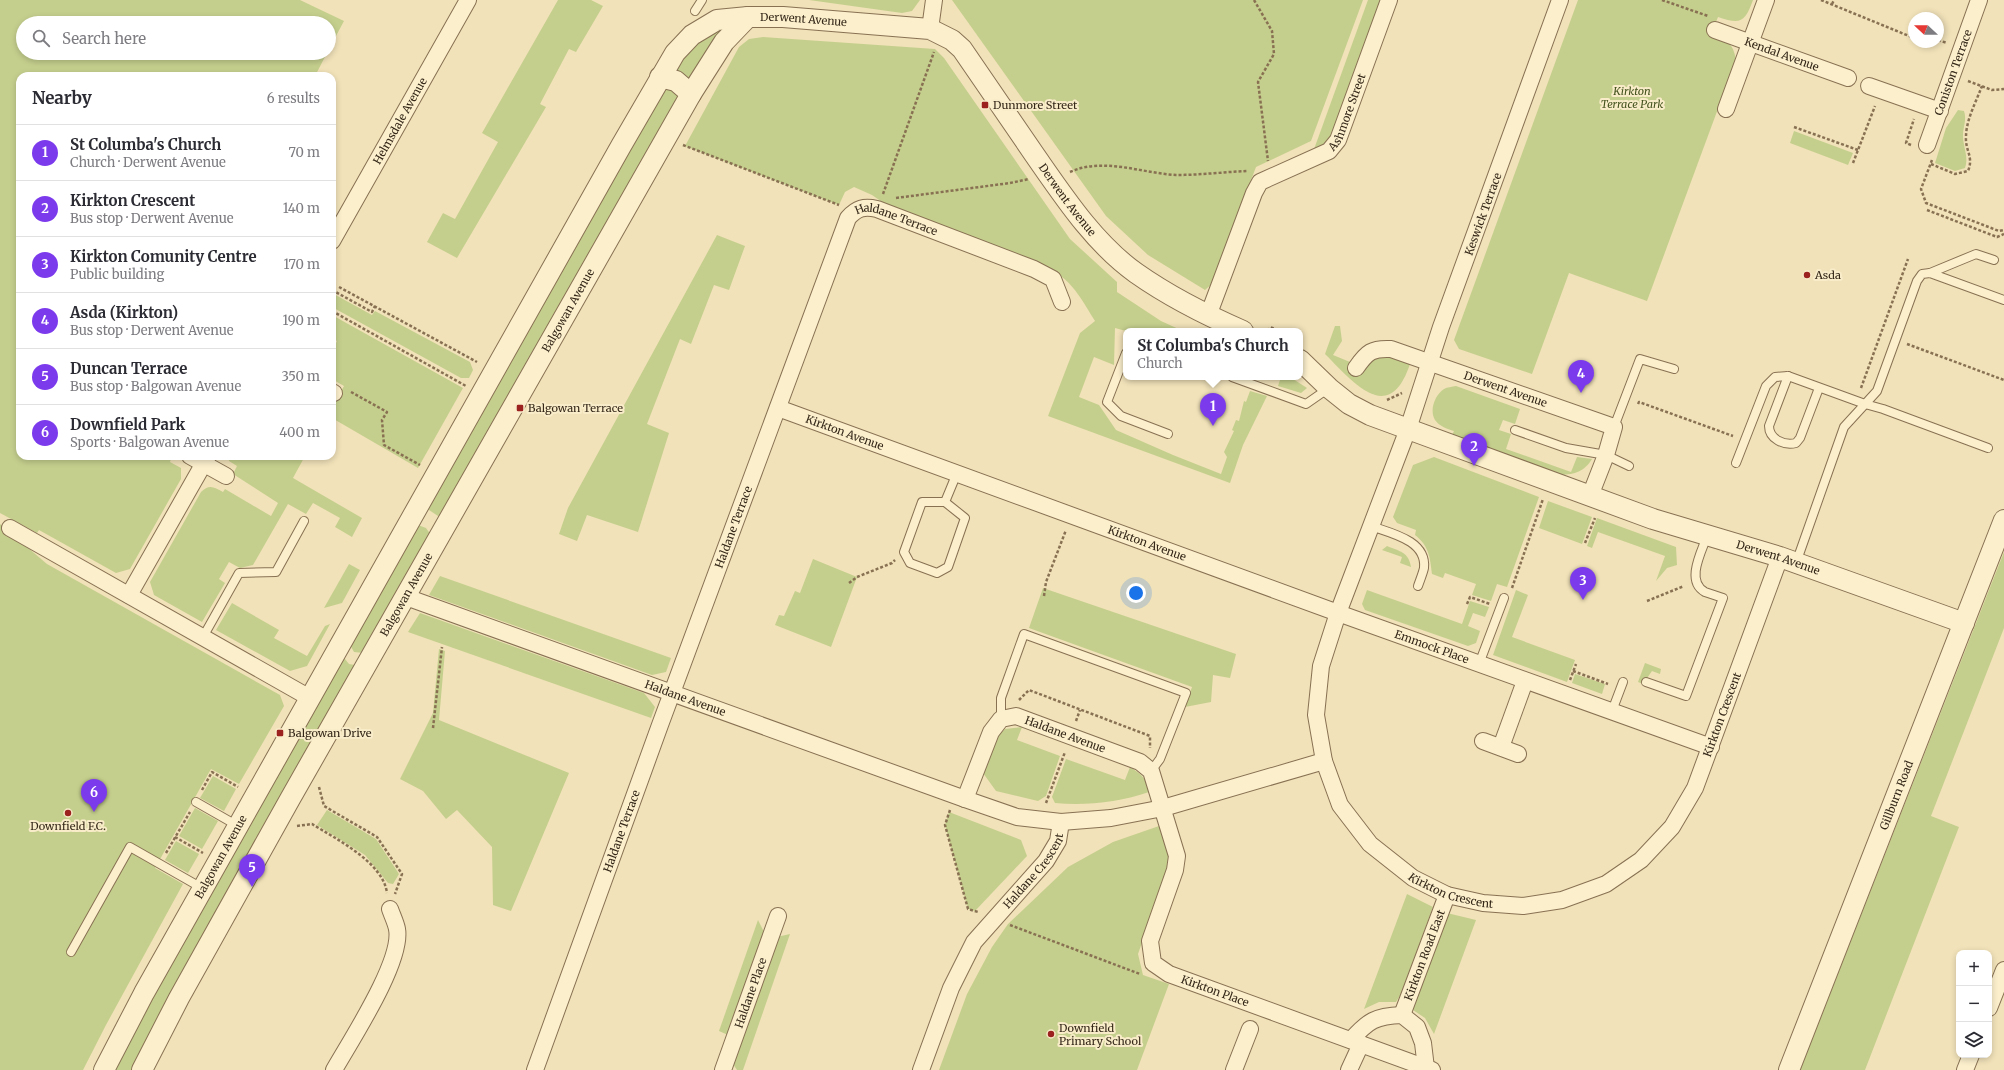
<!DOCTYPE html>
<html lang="en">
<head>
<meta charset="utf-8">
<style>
	body { margin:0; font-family:Merriweather,serif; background:#f2f2f3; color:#2b2b33 }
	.controls { position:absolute; right:12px; bottom:12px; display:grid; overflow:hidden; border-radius:8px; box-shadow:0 2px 6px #0003 }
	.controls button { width:36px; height:36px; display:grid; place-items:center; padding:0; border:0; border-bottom:1px solid #e1e1e2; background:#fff; color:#2b2b33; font:20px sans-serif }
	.compass { position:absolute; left:1908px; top:12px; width:36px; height:36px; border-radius:50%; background:#fff; box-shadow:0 2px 6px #0003; rotate:292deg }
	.you { position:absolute; left:1136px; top:593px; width:14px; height:14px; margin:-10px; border:3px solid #fff; border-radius:50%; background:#1a73e8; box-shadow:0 0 0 6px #1a73e833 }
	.badge { display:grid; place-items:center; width:26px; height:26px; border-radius:50%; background:#7c3aed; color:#fff; font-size:13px; font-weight:700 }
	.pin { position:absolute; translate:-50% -33px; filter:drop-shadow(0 1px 2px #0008) }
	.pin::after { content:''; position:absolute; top:21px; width:14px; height:12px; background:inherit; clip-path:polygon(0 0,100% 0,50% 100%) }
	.popup { position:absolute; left:1123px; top:328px; width:180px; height:52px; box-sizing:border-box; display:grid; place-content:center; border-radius:8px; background:#fff; filter:drop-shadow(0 1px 3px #0005); font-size:13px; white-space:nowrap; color:#7c7c81 }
	.popup b { font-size:15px; color:#2b2b33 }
	.popup::after { content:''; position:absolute; left:50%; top:100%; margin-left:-8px; border:8px solid transparent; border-top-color:#fff }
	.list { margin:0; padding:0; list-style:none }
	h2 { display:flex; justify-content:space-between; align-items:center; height:52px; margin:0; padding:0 16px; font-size:17px }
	h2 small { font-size:13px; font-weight:400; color:#7c7c81 }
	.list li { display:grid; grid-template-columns:26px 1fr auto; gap:12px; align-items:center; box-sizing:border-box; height:56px; padding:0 16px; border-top:1px solid #e1e1e2 }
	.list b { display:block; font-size:15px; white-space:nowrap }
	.list p { margin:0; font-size:13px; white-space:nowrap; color:#7c7c81 }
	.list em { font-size:13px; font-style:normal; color:#7c7c81 }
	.icon { flex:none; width:22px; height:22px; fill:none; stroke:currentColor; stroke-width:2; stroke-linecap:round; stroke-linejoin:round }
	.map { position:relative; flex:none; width:2004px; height:1070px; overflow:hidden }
	.search { position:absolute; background:#fff; box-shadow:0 2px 6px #0003; left:16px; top:16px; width:320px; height:44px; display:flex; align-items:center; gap:10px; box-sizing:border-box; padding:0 14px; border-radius:22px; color:#7c7c81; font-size:15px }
	.panel { position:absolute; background:#fff; box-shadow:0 2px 6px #0003; left:16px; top:72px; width:320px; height:388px; border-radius:12px }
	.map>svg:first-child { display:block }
</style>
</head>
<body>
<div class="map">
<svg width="2004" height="1070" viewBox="0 0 2004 1070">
	<rect width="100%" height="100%" fill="#f1e2b9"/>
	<g fill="#c5cf8d">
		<path d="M 0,0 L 300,0 L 344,21 L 329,49 L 329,23 L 23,23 L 23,53 L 327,53 L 315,76 L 20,76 L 20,456 L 172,456 L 170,462 L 181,468 L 181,479 L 130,569 L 116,573 L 39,530 L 37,533 L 0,513 Z"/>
		<path d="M 558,0 L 591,0 L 603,6 L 576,52 L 569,49 L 540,104 L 546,107 L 457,258 L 427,242 L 443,213 L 455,219 L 498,142 L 482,133 Z"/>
		<path d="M 809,0 L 920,0 L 912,11 L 902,13 Z"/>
		<path d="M 952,0 L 1363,0 L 1311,141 L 1256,167 L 1212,284 L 1205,290 L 1148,255 L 1106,216 Z"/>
		<path d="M 1368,0 L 1381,0 L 1330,141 L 1313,152 Z"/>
		<path d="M 1578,0 L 1753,0 C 1745,22 1741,25 1718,17 L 1711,35 C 1727,41 1733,42 1736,60 L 1647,301 L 1569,273 L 1532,374 L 1459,349 L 1454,340 Z"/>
		<path d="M 726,23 L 689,84 L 669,73 L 684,49 Z"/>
		<path d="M 763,37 L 935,49 L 944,58 L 1070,239 L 1117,282 L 1117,292 L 1161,321 L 1183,331 L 1126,331 L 1115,328 L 1114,365 L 1094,357 L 1079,397 L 1099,405 L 1116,430 L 1173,455 L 1221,474 L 1227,457 L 1224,452 L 1234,431 L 1232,430 L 1236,420 L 1239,421 L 1244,401 L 1246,402 L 1250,391 L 1267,396 L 1243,445 L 1230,483 L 1048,416 L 1080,333 L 1095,321 C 1076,290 1071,279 1037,261 L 885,204 L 872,195 L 854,187 L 845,192 L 839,205 L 685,146 L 739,47 L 749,39 Z"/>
		<path d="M 662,87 L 681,93 L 447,513 L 438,516 L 429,510 L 427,501 Z"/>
		<path d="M 1958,110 L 1964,111 C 1967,120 1963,127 1963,136 C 1963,147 1969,157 1965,168 L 1955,171 L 1935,163 L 1946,128 Z"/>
		<path d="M 1794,131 L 1853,153 L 1848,165 L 1790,143 Z"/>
		<path d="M 717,235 L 745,246 L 729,290 L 714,285 L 691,344 L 680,339 L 647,424 L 669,433 L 638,532 L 587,515 L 577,541 L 559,534 L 568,508 Z"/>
		<path d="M 332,293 L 372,315 L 375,311 L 470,362 L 473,370 L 469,378 L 461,378 L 332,307 Z"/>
		<path d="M 332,315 L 463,388 L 418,468 L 332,418 L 332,408 L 344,386 L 332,379 L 332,350 L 337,341 L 332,338 Z"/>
		<path d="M 1335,326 L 1340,326 L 1342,341 L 1333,355 L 1350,362 L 1348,366 L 1363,371 C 1376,350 1390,357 1410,364 C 1389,427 1353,382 1325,354 Z"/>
		<path d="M 1281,377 L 1290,377 L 1307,388 L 1301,393 L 1278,386 Z"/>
		<path d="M 1456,386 L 1520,409 L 1515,424 L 1503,420 L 1499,430 L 1511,434 L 1506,449 L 1571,472 L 1577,457 L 1592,459 C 1584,472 1575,474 1561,475 L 1452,435 L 1454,431 C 1447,429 1439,426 1435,420 C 1429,410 1435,395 1444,389 C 1447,387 1452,387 1456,386 Z"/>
		<path d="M 228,456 L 305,456 L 293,478 L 362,518 L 352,537 L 335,527 L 340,518 L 313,503 L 306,514 L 288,504 L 253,565 L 240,568 L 229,562 L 219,579 L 225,583 L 202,622 L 154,595 L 150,582 L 201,492 C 209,484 214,487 223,492 L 225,489 L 271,516 L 278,503 L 233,474 L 237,466 L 229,461 Z"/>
		<path d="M 1434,457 L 1539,497 L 1507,587 L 1497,584 L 1491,601 L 1472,595 L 1476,584 L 1445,573 L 1443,578 L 1432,574 C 1430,557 1429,546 1415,535 L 1416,530 L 1397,523 L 1393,517 L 1413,465 Z"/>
		<path d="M 1548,501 L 1592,517 L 1582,544 L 1539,528 Z"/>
		<path d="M 1597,518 L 1676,547 L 1677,565 L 1667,568 L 1656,581 L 1665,556 L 1598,532 L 1592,548 L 1587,546 Z"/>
		<path d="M 0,524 L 47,564 L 280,695 L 284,706 L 239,784 L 211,769 L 155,868 L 183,884 L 106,1025 L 83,1070 L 0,1070 Z"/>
		<path d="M 418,525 L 426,528 L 431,535 L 364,653 L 354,652 L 349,643 Z"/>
		<path d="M 1387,546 C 1399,551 1409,552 1411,567 L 1400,563 L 1402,557 L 1382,550 Z"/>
		<path d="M 2004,552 L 2004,628 L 1931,816 L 1959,827 L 1865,1070 L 1800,1070 Z"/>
		<path d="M 813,559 L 857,577 L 831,647 L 775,625 L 779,615 L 784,616 L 795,591 L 800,593 Z"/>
		<path d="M 349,564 L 360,570 L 342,603 L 324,608 Z"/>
		<path d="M 440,576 L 671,658 L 666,672 L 652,675 L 429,595 Z"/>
		<path d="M 1043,588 L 1236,654 L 1230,678 L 1213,675 L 1211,702 L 1185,707 L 1192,687 L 1029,628 Z"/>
		<path d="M 1367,590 L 1462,624 L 1470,601 L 1489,607 L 1485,617 L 1473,613 L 1468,626 L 1480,631 L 1476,643 L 1468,646 L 1365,610 L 1362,604 Z"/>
		<path d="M 1516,590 L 1528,595 L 1512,637 L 1575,660 L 1567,682 L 1493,655 Z"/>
		<path d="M 232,603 L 279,630 L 274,638 L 307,656 L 325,626 L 330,624 L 307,666 L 290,671 L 216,630 Z"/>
		<path d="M 420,613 L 644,693 L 655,707 L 651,718 L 408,632 Z"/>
		<path d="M 439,649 L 445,651 L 439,720 L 569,773 L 511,911 L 493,905 L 492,847 L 457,810 L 446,819 L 423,791 L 400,779 L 433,713 Z"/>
		<path d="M 341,654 L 349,664 L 361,666 L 137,1070 L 110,1070 Z"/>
		<path d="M 1645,663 L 1661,669 L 1660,674 L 1652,671 L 1643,684 L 1638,682 Z"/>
		<path d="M 1575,674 L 1605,684 L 1602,694 L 1572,683 Z"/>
		<path d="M 1022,727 L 1017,740 L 1060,756 L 1046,796 L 1038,801 L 996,791 L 983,773 L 996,738 L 1005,729 Z"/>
		<path d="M 1066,759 L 1125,780 L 1130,767 C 1141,774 1147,778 1149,792 C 1120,802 1086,806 1055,803 L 1052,797 Z"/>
		<path d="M 213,776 L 236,789 L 224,811 L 200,798 Z"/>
		<path d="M 195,808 L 218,821 L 202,849 L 179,836 Z"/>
		<path d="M 327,810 L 376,839 L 399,874 L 393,884 L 388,883 L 365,855 L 317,825 Z"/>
		<path d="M 949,812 L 1021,840 L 1027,856 L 975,911 L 968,909 L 945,825 Z"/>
		<path d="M 1159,826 L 1169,849 L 1169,866 L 1138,954 L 1143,975 L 1169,984 L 1137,1070 L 939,1070 L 967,994 L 992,947 L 1008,924 L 1068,867 L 1113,842 Z"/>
		<path d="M 176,841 L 199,854 L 188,873 L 165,860 Z"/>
		<path d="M 1407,894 L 1433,907 L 1401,994 L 1396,1002 L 1379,1002 L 1364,1009 Z"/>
		<path d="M 1447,913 L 1476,920 L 1434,1034 L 1425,1018 L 1413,1010 L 1414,1001 Z"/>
		<path d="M 758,920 L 764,932 L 728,1035 L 719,1031 Z"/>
		<path d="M 790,934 L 743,1070 L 737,1070 L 733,1064 L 777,937 Z"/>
	</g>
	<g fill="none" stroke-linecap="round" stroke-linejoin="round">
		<g stroke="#887153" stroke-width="10">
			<g id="service">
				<path d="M 695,11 L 702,0"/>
				<path d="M 1930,273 L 1976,254 L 1994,260"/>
				<path d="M 1126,353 L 1107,402 L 1121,416 L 1168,434"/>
				<path d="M 1788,376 L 1769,426 C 1769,439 1784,446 1796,443 L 1800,438 L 1819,388"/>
				<path d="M 1232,377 L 1306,404 L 1329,388"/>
				<path d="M 1614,427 L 1640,359 L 1674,369"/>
				<path d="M 1515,430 L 1566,448 L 1606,455 L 1629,466"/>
				<path d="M 1736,463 L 1766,386 L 1775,377 L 1788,376 L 1865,404 L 1883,409 L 1988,448"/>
				<path d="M 945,502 L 922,502 L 904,552 L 910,563 L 937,573 L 948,567 L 965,518 L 945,502 L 957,473"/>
				<path d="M 1371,526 C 1390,533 1427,540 1424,568 C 1423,573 1420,580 1418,586"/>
				<path d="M 1796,563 L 1844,427 L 1877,391 L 1917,281 L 1922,274 L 1930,273 L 2004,300"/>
				<path d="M 203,637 L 239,573 L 276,572 L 304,521"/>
				<path d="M 1479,664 L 1504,598"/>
				<path d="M 1646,682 L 1686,696 L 1723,598 C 1717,596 1711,594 1705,592 C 1685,581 1702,551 1707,536"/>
				<path d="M 1612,711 L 1623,682"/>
				<path d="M 1001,719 L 1001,698 L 1024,634 L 1186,693 L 1160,759 L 1151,771"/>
				<path d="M 196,802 L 238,826"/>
				<path d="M 71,952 L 130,847 L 202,888"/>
			</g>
		</g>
		<g stroke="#887153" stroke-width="18">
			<g id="minor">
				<path id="s1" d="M 1560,0 L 1441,327 L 1408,429 L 1338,613 L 1321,666 L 1316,715 L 1324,761 L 1340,805 L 1370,844 L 1413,878 L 1447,895 L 1483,903 L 1523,906 L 1562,900 L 1606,884 L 1641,860 L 1672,827 L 1695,788 L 1780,557"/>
				<path d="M 930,29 L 934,0"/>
				<path id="s2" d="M 1715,30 L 1848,78"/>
				<path d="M 1869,86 L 1940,111"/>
				<path d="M 1726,109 L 1766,0"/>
				<path id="s3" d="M 1927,145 L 1979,0"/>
				<path id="s4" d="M 332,241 L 468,0"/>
				<path id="s5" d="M 1208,316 L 1254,193 L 1260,182 L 1329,151 L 1338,140 L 1389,0"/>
				<path id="s6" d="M 1356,368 C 1367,352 1372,348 1391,349 L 1614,427 L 1606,455 L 1590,496"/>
				<path d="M 332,392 L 334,393"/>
				<path id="s7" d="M 778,408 L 1338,613 L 1711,747"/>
				<path d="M 190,456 L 226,476"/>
				<path d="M 10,528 L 310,698"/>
				<path d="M 129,595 L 208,456"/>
				<path id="s8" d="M 406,597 L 965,799 L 1017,817 L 1061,822"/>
				<path d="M 1483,741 L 1518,754"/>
				<path d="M 1501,747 L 1525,681"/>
				<path id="s9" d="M 965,799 L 991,732 L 1001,719 L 1016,716 L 1140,762 L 1151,771 L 1177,856 L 1175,870 L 1150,941 L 1153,963 L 1169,974 L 1432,1070"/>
				<path d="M 1989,1008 L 2004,970"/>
				<path id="s10" d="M 1402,1015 L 1447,895"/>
				<path d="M 1351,1040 C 1368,1021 1375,1016 1402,1015 L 1417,1027 L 1423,1043 L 1426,1068"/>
				<path d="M 334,1070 C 351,1040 403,961 397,929 C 396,923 392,915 390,909"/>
				<path id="s11" d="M 535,1070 L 660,725 L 848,218 C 857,208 864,206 877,209 L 1034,269 L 1053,279 L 1062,302"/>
				<path id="s12" d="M 723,1070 L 778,916"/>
				<path id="s13" d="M 921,1070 L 951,988 L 974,942 L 1046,861 L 1058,841 L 1061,822 L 1111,818 L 1163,808 L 1324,761"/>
				<path d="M 1234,1070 L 1250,1029"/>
				<path d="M 1349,1070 L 1361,1044"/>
				<path d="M 1965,1070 L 1971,1055"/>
			</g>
		</g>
		<g stroke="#887153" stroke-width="22">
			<g id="tertiary">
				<path d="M 660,77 L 676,81 L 691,94"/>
				<path id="s14" d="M 1300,360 L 1329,388 L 1349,404 L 1370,415 L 1653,519 L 1780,557 L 1964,623"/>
				<path id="s15" d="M 104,1070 L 144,993 L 621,146 L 675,53 L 692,35 L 717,20 L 748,17 L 783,17 L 930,29 L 952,40 L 962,49 C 986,84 1010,119 1034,154 C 1064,197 1094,243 1136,273 C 1170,297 1206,315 1243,331"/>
				<path id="s16" d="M 142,1070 L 179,998 L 290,799 L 691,94 L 724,42 L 748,17"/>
				<path id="s17" d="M 1789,1070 L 2004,520"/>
			</g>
		</g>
		<g stroke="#887153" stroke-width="2.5" stroke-dasharray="3 2" stroke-linecap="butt">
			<path d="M 1254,0 L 1272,31 L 1274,54 L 1258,82 L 1268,161"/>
			<path d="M 1662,0 L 1708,16"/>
			<path d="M 1821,0 L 1914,38"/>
			<path d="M 1832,4 L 1834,0"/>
			<path d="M 1938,40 L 1947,43"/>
			<path d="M 1968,81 L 1992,90 L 2004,89"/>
			<path d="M 1794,127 L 1858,150"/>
			<path d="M 683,145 L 839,205"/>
			<path d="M 1911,145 L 1906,143 L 1914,119"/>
			<path d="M 1932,160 L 1921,189 L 1926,203 L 1999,231 L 2004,230"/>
			<path d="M 1853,163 L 1875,106"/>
			<path d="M 1931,164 L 1955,174 L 1968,171 C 1974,157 1965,150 1966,137 C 1966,120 1976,102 1982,86"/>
			<path d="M 1070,172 C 1103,157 1141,173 1176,175 C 1200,175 1224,172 1247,171"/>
			<path d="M 883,194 L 934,52"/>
			<path d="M 896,198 L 1010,183 L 1029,179"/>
			<path d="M 1927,210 L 1997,237 L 2004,234"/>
			<path d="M 332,280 L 332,282"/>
			<path d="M 339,287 L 477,362"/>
			<path d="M 332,290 L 372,312 L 375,306"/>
			<path d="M 332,311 L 466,386"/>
			<path d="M 1269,331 L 1270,327 L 1280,331"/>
			<path d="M 1907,344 L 2004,380"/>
			<path d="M 1861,388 L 1908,259"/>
			<path d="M 351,392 L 387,412 L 382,420 L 384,445 L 420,465"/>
			<path d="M 1387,400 L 1402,393"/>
			<path d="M 1638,404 L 1639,402 L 1733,436"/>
			<path d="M 1585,543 L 1595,518"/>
			<path d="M 849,583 L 857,577 L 892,563 L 895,560"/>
			<path d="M 1512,588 L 1543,499"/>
			<path d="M 1044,596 L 1046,582 L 1066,530"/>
			<path d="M 1647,601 L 1684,586"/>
			<path d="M 1467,604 L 1470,597 L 1490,604"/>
			<path d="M 1573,671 L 1608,684"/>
			<path d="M 1570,680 L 1576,664"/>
			<path d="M 1019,700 L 1029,690 L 1150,736 L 1150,748"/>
			<path d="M 1076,721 L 1080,710"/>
			<path d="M 433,728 L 442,647"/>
			<path d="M 319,787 L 324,806 L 377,837 L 402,874 L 395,894"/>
			<path d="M 202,790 L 212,772 L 238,787"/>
			<path d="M 1046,803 L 1065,752"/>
			<path d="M 950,810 L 945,825 L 968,909 L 978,912"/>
			<path d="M 297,826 L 312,824 C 336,839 383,862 387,893"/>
			<path d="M 175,837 L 203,853"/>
			<path d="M 166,853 L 190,812"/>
			<path d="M 1010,925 L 1140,974"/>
		</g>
		<use href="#service" stroke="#fbefcc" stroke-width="8"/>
		<use href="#minor" stroke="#fbefcc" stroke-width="16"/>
		<use href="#tertiary" stroke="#fbefcc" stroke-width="20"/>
	</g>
	<g fill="#9b221f" stroke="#f8ecc9" stroke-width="1.5">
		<rect x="981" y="101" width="8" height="8" rx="2"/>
		<circle cx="1807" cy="275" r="4"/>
		<rect x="516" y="404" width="8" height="8" rx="2"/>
		<rect x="276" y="729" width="8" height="8" rx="2"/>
		<circle cx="68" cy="813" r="4"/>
		<circle cx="1051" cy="1034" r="4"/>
	</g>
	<g text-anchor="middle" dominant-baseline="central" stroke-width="4" stroke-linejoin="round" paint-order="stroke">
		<g font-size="11" fill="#352819" stroke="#f8ecc9">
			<text stroke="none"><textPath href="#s15" startOffset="1307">Derwent Avenue</textPath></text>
			<text stroke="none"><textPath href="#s2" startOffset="71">Kendal Avenue</textPath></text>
			<text stroke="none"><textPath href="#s3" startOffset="77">Coniston Terrace</textPath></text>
			<text stroke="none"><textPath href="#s5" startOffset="263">Ashmore Street</textPath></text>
			<text stroke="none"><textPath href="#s4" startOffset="138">Helmsdale Avenue</textPath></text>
			<text stroke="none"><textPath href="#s15" startOffset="1656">Derwent Avenue</textPath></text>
			<text transform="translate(1483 214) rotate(-70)">Keswick Terrace</text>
			<text stroke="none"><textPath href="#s11" startOffset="961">Haldane Terrace</textPath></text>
			<text stroke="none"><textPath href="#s16" startOffset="871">Balgowan Avenue</textPath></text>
			<text stroke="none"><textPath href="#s6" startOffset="164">Derwent Avenue</textPath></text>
			<text stroke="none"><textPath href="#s7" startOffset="71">Kirkton Avenue</textPath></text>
			<text stroke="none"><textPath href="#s11" startOffset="578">Haldane Terrace</textPath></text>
			<text stroke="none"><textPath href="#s7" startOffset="393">Kirkton Avenue</textPath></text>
			<text stroke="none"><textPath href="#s14" startOffset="522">Derwent Avenue</textPath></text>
			<text stroke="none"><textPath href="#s16" startOffset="544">Balgowan Avenue</textPath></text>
			<text stroke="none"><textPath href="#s7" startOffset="696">Emmock Place</textPath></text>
			<text stroke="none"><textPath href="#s8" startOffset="297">Haldane Avenue</textPath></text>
			<text stroke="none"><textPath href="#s1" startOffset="1367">Kirkton Crescent</textPath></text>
			<text stroke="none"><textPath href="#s9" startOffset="156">Haldane Avenue</textPath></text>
			<text stroke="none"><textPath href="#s17" startOffset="295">Gillburn Road</textPath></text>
			<text stroke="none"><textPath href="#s11" startOffset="254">Haldane Terrace</textPath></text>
			<text stroke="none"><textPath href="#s15" startOffset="243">Balgowan Avenue</textPath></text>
			<text stroke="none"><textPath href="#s13" startOffset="232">Haldane Crescent</textPath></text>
			<text stroke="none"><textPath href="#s1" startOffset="995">Kirkton Crescent</textPath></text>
			<text stroke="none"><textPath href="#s10" startOffset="64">Kirkton Road East</textPath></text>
			<text stroke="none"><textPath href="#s9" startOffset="519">Kirkton Place</textPath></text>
			<text stroke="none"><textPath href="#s12" startOffset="82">Haldane Place</textPath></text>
		</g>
		<g font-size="11" font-style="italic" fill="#44531e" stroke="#f8ecc9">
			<text x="1632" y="91">Kirkton<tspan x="1632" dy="13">Terrace Park</tspan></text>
		</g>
		<g font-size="11" fill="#352819" stroke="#f8ecc9" text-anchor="start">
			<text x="993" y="105">Dunmore Street</text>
			<text x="1815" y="275">Asda</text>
			<text x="528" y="408">Balgowan Terrace</text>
			<text x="288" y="733">Balgowan Drive</text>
			<text x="68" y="826" text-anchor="middle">Downfield F.C.</text>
			<text x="1059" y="1028">Downfield<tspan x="1059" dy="13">Primary School</tspan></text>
		</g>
	</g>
</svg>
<div class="controls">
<button>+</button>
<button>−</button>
<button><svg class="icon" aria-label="layers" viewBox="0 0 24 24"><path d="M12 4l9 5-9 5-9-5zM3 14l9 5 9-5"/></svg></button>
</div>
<svg class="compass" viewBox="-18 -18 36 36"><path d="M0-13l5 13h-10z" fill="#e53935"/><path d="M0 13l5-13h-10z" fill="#7c7c81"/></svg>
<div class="you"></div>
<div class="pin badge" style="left:1213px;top:426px">1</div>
<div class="popup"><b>St Columba's Church</b>Church</div>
<div class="pin badge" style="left:1474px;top:466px">2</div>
<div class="pin badge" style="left:1583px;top:600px">3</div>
<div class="pin badge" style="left:1581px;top:393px">4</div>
<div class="pin badge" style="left:252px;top:887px">5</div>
<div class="pin badge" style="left:94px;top:812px">6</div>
<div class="search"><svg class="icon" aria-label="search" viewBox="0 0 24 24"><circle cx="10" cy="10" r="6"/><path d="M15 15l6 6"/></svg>Search here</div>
<section class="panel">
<h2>Nearby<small>6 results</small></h2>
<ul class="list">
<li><span class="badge">1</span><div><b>St Columba's Church</b><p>Church · Derwent Avenue</p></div><em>70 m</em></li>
<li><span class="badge">2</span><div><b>Kirkton Crescent</b><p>Bus stop · Derwent Avenue</p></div><em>140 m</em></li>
<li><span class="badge">3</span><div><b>Kirkton Comunity Centre</b><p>Public building</p></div><em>170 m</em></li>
<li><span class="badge">4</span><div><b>Asda (Kirkton)</b><p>Bus stop · Derwent Avenue</p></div><em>190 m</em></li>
<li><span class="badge">5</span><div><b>Duncan Terrace</b><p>Bus stop · Balgowan Avenue</p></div><em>350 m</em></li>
<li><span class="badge">6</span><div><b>Downfield Park</b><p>Sports · Balgowan Avenue</p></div><em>400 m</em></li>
</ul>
</section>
</div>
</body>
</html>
